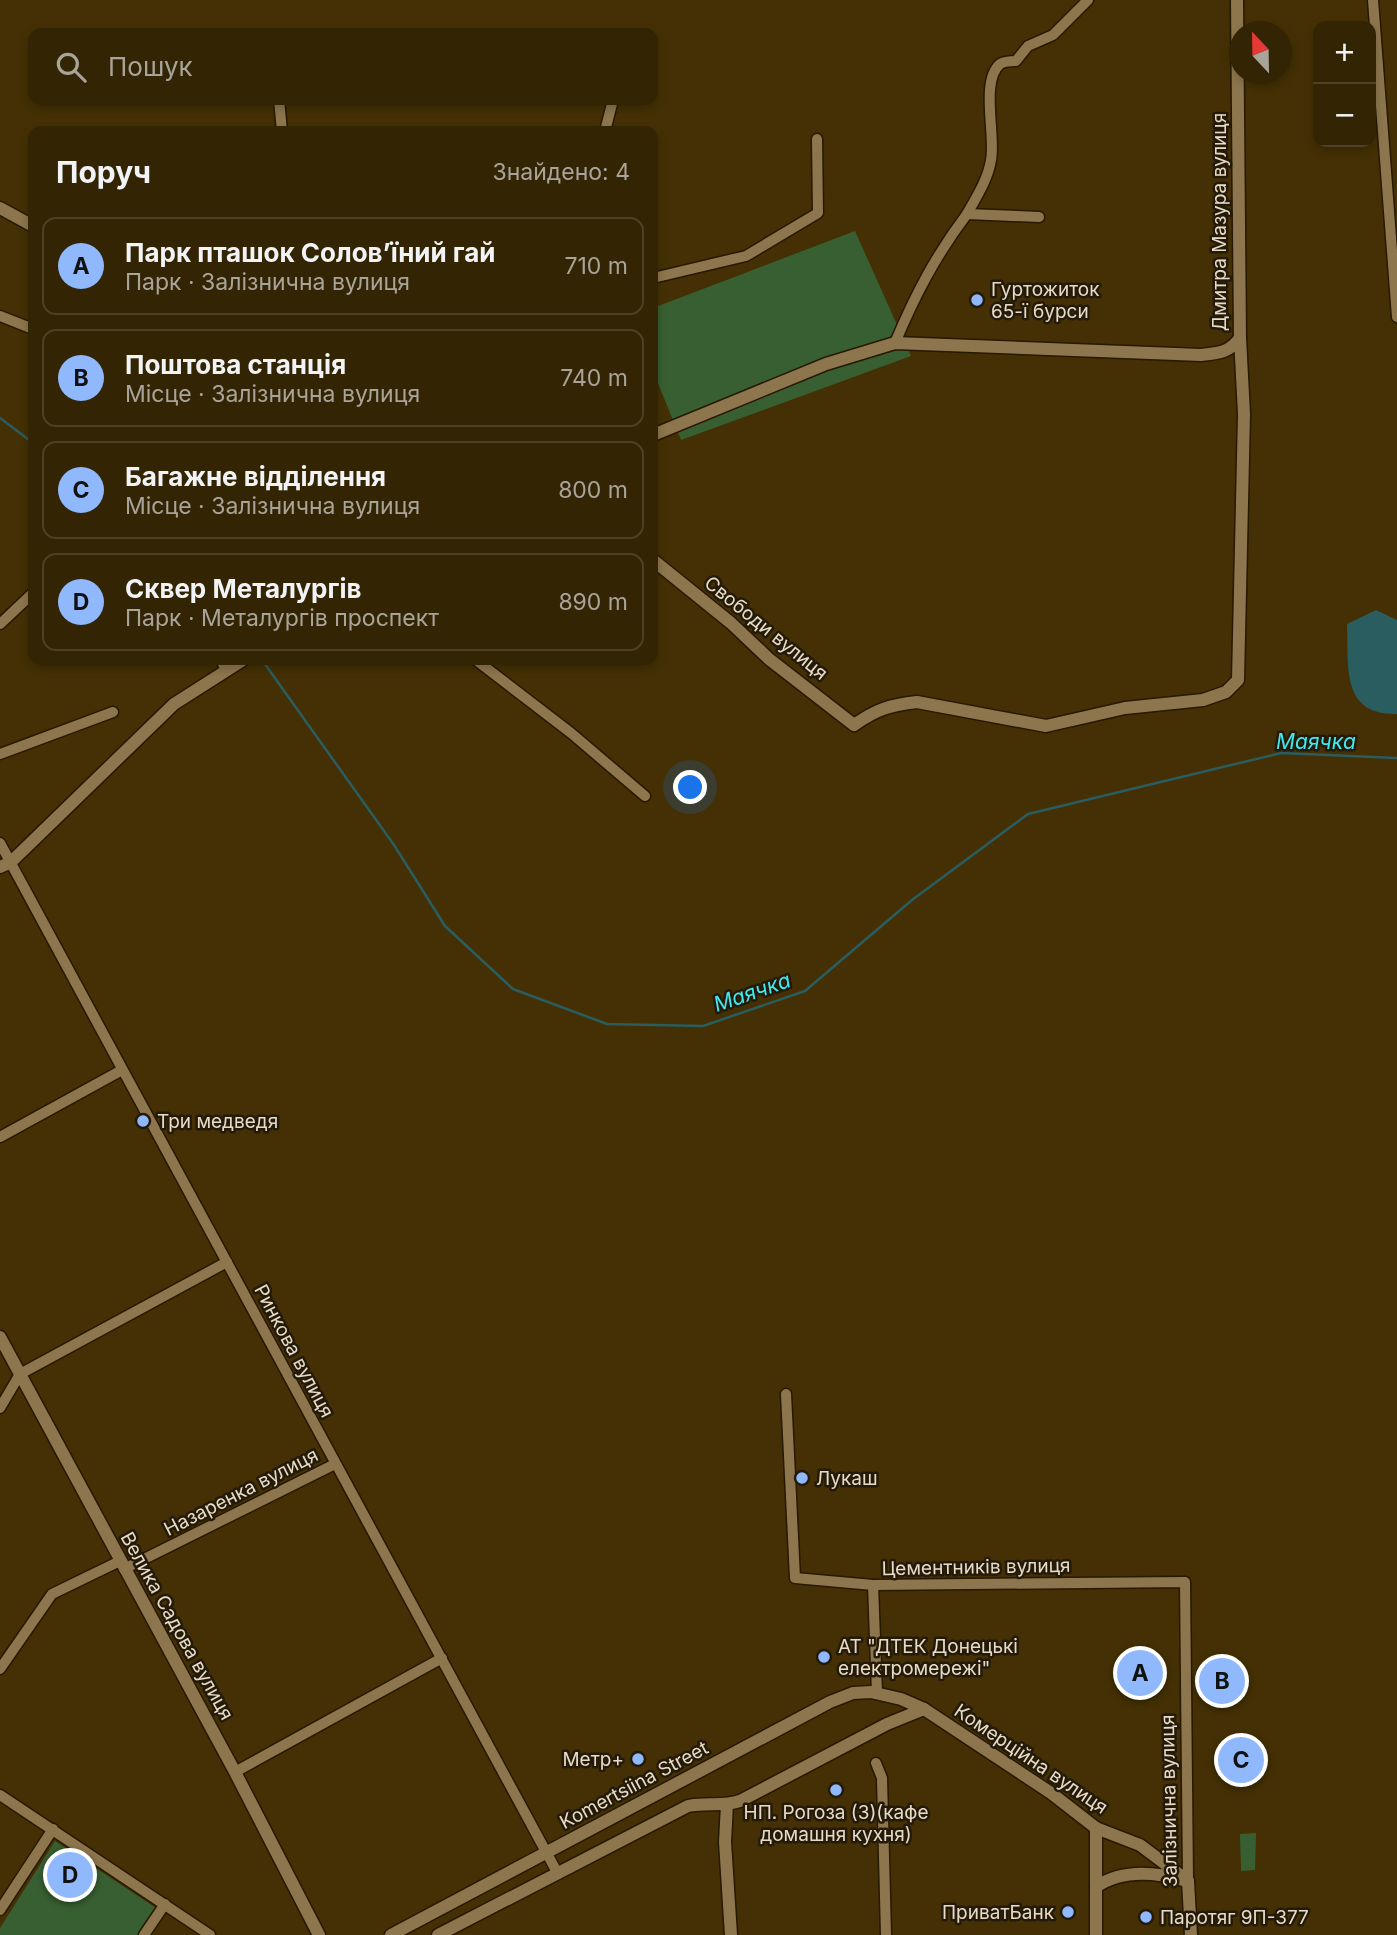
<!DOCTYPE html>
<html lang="uk">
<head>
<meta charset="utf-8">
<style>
	body { margin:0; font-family:Inter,sans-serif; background:#3b2c0d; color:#f1f3f6 }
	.controls { position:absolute; right:21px; top:21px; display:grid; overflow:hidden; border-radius:14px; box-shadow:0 4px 10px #0003 }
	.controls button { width:63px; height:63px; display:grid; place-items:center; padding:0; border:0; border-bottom:2px solid #4e4125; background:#332403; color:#f1f3f6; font:35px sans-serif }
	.compass { position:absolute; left:1229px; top:21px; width:63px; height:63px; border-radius:50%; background:#332403; box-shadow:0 4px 10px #0003; rotate:338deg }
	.you { position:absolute; left:691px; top:788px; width:24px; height:24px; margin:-18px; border:5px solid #fff; border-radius:50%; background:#1a73e8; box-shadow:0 0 0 10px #1a73e833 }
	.badge { display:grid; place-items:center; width:46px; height:46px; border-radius:50%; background:#90b8fd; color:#111; font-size:23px; font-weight:700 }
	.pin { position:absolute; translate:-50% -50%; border:4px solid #fff; box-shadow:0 2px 7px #0006 }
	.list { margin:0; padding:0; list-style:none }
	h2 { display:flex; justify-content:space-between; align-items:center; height:91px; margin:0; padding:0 28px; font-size:30px }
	h2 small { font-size:23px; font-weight:400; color:#a9a49a }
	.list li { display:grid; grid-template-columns:46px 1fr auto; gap:21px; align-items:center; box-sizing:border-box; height:98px; margin:0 14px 14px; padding:0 14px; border:2px solid #4e4125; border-radius:14px }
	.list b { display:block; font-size:26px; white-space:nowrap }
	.list p { margin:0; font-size:23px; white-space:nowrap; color:#a9a49a }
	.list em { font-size:23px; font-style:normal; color:#a9a49a }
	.icon { flex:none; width:38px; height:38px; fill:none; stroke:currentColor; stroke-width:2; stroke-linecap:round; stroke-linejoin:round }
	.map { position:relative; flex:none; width:1397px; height:1935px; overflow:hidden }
	.search { position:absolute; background:#332403; box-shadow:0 4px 10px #0003; left:28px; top:28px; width:630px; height:77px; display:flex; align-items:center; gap:18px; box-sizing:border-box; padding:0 24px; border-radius:14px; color:#a9a49a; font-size:26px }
	.panel { position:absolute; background:#332403; box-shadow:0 4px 10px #0003; left:28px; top:126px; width:630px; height:539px; border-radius:14px }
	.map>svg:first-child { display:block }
</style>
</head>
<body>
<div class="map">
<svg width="1397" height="1935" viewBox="0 0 1397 1935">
	<rect width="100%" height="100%" fill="#443004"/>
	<g fill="#385f31">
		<path d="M 855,231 L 911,356 L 681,440 L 653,371 L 653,308 Z"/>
		<path d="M 1256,1833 L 1255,1870 L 1241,1871 L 1240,1834 Z"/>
		<path d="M 55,1841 L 156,1908 L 138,1935 L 0,1935 L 0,1928 Z"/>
	</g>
	<path fill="#2a5d60" d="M 1376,610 L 1397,620 L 1397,714 C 1340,715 1349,666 1347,624 Z"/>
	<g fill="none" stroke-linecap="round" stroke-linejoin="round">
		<g stroke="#2a5d60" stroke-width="2.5">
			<path d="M 0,418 L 33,443"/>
			<path d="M 262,660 L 394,845 L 445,926 L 513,989 L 607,1024 L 703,1026 L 805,991 L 912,900 L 1028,814 L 1281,753 L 1397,758"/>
		</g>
		<g stroke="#271800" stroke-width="13">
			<g id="minor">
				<path d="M 1373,0 L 1397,317"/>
				<path d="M 279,100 L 282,131"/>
				<path d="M 605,131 L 613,100"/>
				<path d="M 967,214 C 977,196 988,179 991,160 C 996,136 980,81 1000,64 C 1005,61 1010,61 1016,61 L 1028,46 L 1053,35 L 1088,0"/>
				<path d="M 653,278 L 746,256 L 818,213 L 817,139"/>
				<path d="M 0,316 L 33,329"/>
				<path d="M 895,343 C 915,295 936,255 967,214 L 1039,217"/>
				<path d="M 0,624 L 33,593"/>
				<path d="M 221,660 L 226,670"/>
				<path d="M 476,660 L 571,733 L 645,796"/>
				<path d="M 0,754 L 113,712"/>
				<path d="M 0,843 L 558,1874"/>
				<path d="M 0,1137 L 122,1070"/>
				<path d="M 786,1394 L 795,1578 L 873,1585 L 1185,1582 L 1188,1881"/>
				<path d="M 0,1408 L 20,1374 L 227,1262"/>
				<path d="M 124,1569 L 335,1464"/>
				<path d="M 873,1585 L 877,1693"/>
				<path d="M 0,1669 L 52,1594 L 120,1561"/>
				<path d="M 876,1763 L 882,1778 L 886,1935"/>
				<path d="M 235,1772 L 442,1658"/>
				<path d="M 0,1795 L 210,1935"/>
				<path d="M 0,1910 L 53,1829"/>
				<path d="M 144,1935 L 165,1904"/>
			</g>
		</g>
		<g stroke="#271800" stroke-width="15">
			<g id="tertiary">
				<path d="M 0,208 L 33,226"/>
				<path d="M 653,435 L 826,364 L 895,343 L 1201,355 C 1218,353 1229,353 1240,338"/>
				<path d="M 653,560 L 731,623 L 769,659 L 854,725 C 877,709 890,705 917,702 L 1046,726 L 1125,708 L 1203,700 L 1226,692 L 1238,680 L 1244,414 L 1240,338 L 1237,0"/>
				<path d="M 0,867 L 11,862 L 174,704 L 243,660"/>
				<path d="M 0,1337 L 235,1772 L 319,1935"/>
				<path d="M 727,1804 L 725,1842 L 731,1935"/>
				<path d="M 1096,1828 L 1096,1935"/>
				<path d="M 1188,1881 L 1191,1935"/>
				<path d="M 1096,1887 C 1122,1869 1154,1872 1183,1880"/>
				<path d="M 391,1935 L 830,1702 L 853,1693 L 871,1692 L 901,1699 L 924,1709 L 1051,1793 L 1096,1828 L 1140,1845 L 1188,1881"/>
				<path d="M 438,1935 L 688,1806 C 706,1802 723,1807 740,1801 L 887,1724 L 924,1709"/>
			</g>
		</g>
		<use href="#minor" stroke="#8d764d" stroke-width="10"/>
		<use href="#tertiary" stroke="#8d764d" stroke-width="12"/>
	</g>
	<g fill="#90b8fd" stroke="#231a09" stroke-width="2.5">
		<circle cx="977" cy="300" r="7"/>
		<circle cx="143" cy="1121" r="7"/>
		<circle cx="802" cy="1478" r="7"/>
		<circle cx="824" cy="1657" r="7"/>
		<circle cx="638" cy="1759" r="7"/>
		<circle cx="836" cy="1790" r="7"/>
		<circle cx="1068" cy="1912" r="7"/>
		<circle cx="1146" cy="1917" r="7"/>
	</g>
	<g text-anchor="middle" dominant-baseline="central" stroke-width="5" stroke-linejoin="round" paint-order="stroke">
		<g font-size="19" fill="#e8dbc6" stroke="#231a09">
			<text transform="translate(1219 222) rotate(-90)">Дмитра Мазура вулиця</text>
			<text transform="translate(766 628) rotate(39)">Свободи вулиця</text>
			<text transform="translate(294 1351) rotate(62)">Ринкова вулиця</text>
			<text transform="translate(241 1492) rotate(-27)">Назаренка вулиця</text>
			<text transform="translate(976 1567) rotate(-1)">Цементників вулиця</text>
			<text transform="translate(177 1626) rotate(61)">Велика Садова вулиця</text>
			<text transform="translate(1031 1759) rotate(34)">Комерційна вулиця</text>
			<text transform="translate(634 1785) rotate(-28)">Komertsiina Street</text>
			<text transform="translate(1169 1801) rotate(-91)">Залізнична вулиця</text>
		</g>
		<g font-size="19" fill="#e8dbc6" stroke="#231a09" text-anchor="start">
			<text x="991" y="289">Гуртожиток<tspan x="991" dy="22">65-ї бурси</tspan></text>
			<text x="157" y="1121">Три медведя</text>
			<text x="816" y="1478">Лукаш</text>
			<text x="838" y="1646">АТ "ДТЕК Донецькі<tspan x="838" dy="22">електромережі"</tspan></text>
			<text x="624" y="1759" text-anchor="end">Метр+</text>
			<text x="836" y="1812" text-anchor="middle">НП. Рогоза (3)(кафе<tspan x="836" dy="22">домашня кухня)</tspan></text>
			<text x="1054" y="1912" text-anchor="end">ПриватБанк</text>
			<text x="1160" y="1917">Паротяг 9П-377</text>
		</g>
		<g font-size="21" font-style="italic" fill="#40eaf3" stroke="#231a09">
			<text x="1316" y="741">Маячка</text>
			<text transform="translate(752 992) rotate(-19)">Маячка</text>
		</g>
	</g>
</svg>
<div class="controls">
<button>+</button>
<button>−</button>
</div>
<svg class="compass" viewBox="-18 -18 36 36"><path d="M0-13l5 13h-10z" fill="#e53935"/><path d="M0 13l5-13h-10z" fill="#a9a49a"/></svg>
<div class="you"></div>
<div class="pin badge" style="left:1140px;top:1673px">A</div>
<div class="pin badge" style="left:1222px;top:1681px">B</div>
<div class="pin badge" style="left:1241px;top:1760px">C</div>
<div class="pin badge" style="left:70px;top:1875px">D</div>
<div class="search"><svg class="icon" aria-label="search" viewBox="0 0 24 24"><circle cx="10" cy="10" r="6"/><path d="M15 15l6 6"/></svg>Пошук</div>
<section class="panel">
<h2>Поруч<small>Знайдено: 4</small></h2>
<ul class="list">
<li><span class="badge">A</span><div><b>Парк пташок Соловʼїний гай</b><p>Парк · Залізнична вулиця</p></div><em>710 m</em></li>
<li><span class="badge">B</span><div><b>Поштова станція</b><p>Місце · Залізнична вулиця</p></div><em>740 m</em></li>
<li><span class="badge">C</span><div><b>Багажне відділення</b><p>Місце · Залізнична вулиця</p></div><em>800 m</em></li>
<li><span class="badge">D</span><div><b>Сквер Металургів</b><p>Парк · Металургів проспект</p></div><em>890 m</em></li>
</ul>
</section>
</div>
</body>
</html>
